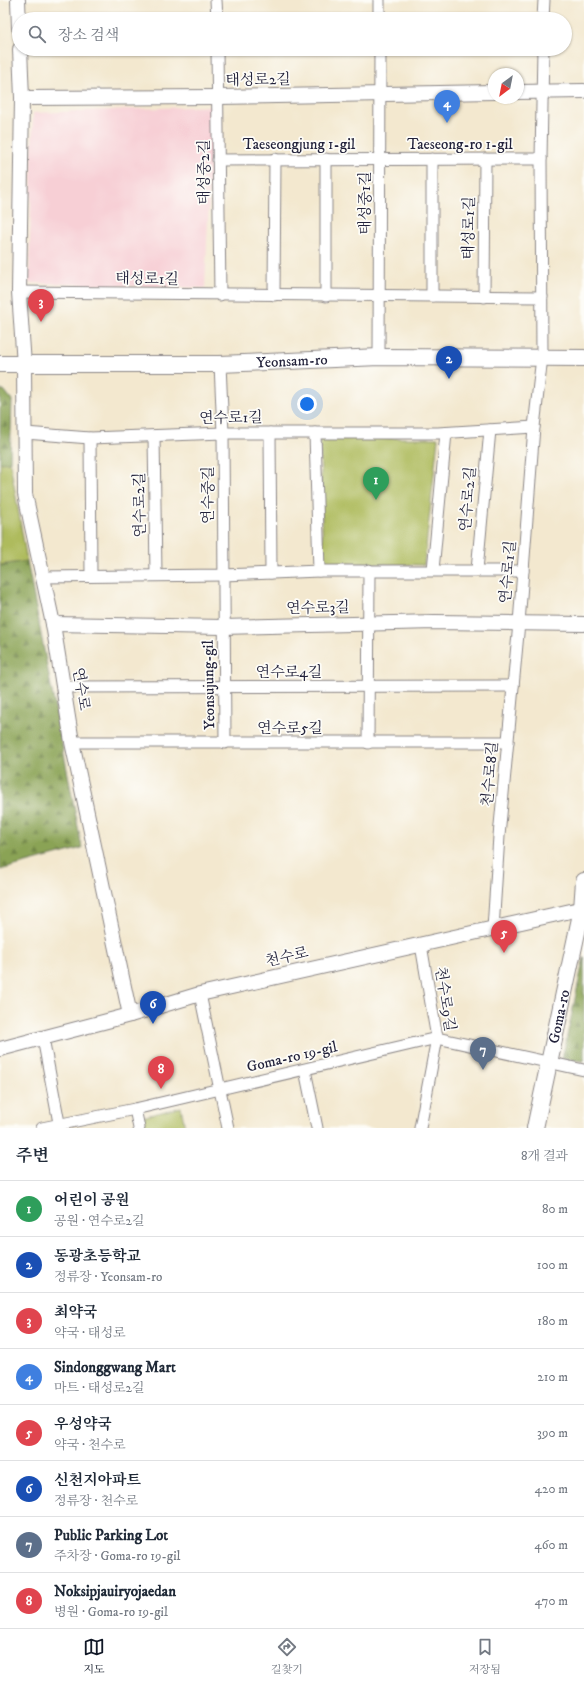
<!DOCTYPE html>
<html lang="ko">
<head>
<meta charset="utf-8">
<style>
	body { margin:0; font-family:"IM FELL DW Pica","Noto Serif KR",serif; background:#f6f6f7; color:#1f2937 }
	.compass { position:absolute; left:488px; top:68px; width:36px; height:36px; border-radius:50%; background:#fff; box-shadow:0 1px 3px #0004; rotate:212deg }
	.you { position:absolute; left:307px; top:404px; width:14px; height:14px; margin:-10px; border:3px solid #fff; border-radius:50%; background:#1a73e8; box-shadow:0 0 0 6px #1a73e833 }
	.badge { display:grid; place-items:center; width:26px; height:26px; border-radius:50%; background:#111827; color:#fff; font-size:13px; font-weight:700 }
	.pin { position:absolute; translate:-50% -33px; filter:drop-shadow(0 1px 2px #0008) }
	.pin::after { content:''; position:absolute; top:21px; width:14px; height:12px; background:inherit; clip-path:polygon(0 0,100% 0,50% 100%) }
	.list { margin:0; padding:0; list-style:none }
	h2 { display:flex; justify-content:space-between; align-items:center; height:52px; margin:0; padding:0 16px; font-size:17px }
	h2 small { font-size:13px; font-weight:400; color:#747a83 }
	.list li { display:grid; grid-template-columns:26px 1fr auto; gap:12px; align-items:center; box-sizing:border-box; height:56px; padding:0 16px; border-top:1px solid #e0e1e3 }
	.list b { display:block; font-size:15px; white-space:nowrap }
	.list p { margin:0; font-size:13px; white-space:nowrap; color:#747a83 }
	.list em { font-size:13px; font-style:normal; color:#747a83 }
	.icon { flex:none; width:22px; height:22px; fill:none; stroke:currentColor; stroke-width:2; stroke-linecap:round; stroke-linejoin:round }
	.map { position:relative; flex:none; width:584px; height:1128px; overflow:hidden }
	.search { position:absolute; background:#fff; box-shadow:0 1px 3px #0004; left:12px; right:12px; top:12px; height:44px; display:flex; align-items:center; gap:10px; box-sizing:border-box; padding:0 14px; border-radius:22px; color:#747a83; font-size:15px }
	.sheet { height:500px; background:#fff }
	nav { display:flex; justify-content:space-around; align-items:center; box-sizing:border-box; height:56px; border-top:1px solid #e0e1e3; background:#fff; font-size:11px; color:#747a83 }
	nav a { display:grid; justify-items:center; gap:2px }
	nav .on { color:#111827 }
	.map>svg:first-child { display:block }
</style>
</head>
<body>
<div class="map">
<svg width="584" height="1128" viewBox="0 0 584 1128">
	<defs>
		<pattern id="forest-firs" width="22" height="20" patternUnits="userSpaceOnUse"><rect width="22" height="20" fill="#8aa354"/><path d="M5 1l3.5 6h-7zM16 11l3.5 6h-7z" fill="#708447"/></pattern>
	</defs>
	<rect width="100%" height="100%" fill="#fdfcf7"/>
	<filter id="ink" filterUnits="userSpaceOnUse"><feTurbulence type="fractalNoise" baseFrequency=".025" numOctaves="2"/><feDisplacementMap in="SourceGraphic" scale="8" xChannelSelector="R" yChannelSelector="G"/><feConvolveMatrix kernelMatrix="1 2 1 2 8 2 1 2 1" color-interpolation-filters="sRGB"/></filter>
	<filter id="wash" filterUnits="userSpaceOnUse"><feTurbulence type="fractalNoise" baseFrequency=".012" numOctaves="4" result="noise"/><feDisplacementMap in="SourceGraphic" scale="16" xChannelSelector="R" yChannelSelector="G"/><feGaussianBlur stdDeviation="0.9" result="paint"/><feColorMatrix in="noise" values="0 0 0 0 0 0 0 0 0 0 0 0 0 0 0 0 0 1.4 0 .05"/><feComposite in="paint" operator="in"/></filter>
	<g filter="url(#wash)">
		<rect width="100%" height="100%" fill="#f3e8cf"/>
		<path fill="#f7cfd5" d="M 213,106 L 205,288 L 29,283 L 33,113 Z"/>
		<g fill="url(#forest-firs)" stroke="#566248">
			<path d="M 0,390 L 4,390 L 12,400 L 10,462 L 0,463 Z"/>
			<path d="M 27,561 L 82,848 L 0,870 L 0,565 Z"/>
			<path d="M 584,957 L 584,1061 L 562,1059 Z"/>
		</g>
		<g fill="#aebb5d" stroke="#686e4c">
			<path d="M 320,438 L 438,438 L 424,565 L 323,563 Z"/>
			<path d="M 10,462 L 27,561 L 0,565 L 0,463 Z"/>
			<path d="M 181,1107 L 185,1128 L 144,1128 L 142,1117 Z"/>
		</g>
	</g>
	<g filter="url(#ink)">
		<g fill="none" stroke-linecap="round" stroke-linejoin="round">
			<g stroke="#8a8585" stroke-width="13">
				<g id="minor">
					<path d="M 216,0 L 217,19"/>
					<path d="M 379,0 L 379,19"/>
					<path d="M 543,19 L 544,0"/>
					<path d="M 217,49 L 220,295"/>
					<path d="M 432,159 L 432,296"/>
					<path d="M 218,160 L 541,159"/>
					<path d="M 19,292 L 542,297"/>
					<path d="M 274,295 L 275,159"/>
					<path d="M 326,296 L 326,159"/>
					<path d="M 484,297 L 485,159"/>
					<path d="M 379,357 L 380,49"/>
					<path d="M 220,364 L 223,433 L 225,743"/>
					<path d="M 25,433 L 90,438 L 223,433 L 438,433 L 534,427"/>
					<path d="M 270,433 L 271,573"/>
					<path d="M 315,433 L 319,571 L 523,571"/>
					<path d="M 154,436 L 156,575"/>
					<path d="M 90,438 L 91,575"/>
					<path d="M 433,570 L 446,433"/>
					<path d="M 477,570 L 490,430"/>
					<path d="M 43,577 L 223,575 L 319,571"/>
					<path d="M 64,687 L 513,686"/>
					<path d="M 72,742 L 508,742"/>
					<path d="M 368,743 L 369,570"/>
					<path d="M 493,929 L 499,836 L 519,623 L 534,427 L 542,357 L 541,159 L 543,49"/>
					<path d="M 200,994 L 228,1128"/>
					<path d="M 43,1038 L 60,1128"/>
					<path d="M 305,1070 L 317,1128"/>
					<path d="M 135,1109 L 139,1128"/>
					<path d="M 42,1128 L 135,1109 L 437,1038 L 584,1070"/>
					<path d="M 420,1128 L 437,1038 L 421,945"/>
				</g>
			</g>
			<g stroke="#8a8585" stroke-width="16">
				<g id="tertiary">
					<path d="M 18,0 L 19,28"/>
					<path d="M 20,49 L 22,98 L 19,292 L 24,365 L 25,494 L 53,624 L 72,742 L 130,1015"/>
					<path d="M 518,92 L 584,91"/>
					<path d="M 22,98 L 219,97 L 494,92"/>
					<path d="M 53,624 L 223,627 L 435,622 L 584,624"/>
					<path d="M 0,1049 L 130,1015 L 200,994 L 584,908"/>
				</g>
			</g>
			<g stroke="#8a8585" stroke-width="18">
				<g id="secondary">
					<path id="s1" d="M 0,364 L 220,364 L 379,357 L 584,358"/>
					<path id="s2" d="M 535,1128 L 582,909 L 584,881"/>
				</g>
			</g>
			<use href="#minor" stroke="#fff" stroke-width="11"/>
			<use href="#tertiary" stroke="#fff" stroke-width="14"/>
			<use href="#secondary" stroke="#fff" stroke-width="16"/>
		</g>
	</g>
	<g text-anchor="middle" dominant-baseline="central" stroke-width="3.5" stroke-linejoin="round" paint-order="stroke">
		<g font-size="15" fill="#22223b" stroke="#fdfcf7">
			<text transform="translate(258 80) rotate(-1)">태성로2길</text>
			<text x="299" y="144">Taeseongjung 1-gil</text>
			<text x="460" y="144">Taeseong-ro 1-gil</text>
			<text transform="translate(204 172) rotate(-90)">태성중2길</text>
			<text transform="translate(365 203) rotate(-90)">태성중1길</text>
			<text transform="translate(469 228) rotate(-89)">태성로1길</text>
			<text transform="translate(147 279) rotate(1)">태성로1길</text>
			<text stroke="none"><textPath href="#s1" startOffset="292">Yeonsam-ro</textPath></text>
			<text transform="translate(231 418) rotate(-1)">연수로1길</text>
			<text transform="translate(208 495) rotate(-90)">연수중길</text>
			<text transform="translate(468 499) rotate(-85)">연수로2길</text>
			<text transform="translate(140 505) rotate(-91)">연수로2길</text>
			<text transform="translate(508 572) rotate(-85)">연수로1길</text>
			<text transform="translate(318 608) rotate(-1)">연수로3길</text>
			<text x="289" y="672">연수로4길</text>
			<text transform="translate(209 685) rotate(-91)">Yeonsujung-gil</text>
			<text transform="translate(81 689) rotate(81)">연수로</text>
			<text x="290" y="728">연수로5길</text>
			<text transform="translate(490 774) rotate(-85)">천수로8길</text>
			<text transform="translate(287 957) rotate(-13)">천수로</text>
			<text transform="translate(445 999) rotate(81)">천수로9길</text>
			<text stroke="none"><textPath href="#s2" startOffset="114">Goma-ro</textPath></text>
			<text transform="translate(292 1057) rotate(-13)">Goma-ro 19-gil</text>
		</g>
	</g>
</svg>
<svg class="compass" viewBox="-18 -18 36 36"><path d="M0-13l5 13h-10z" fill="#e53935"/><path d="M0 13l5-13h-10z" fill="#747a83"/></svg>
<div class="you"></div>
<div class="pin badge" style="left:376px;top:500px;background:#2e9e5b">1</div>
<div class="pin badge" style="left:449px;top:379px;background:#1a4fb4">2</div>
<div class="pin badge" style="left:41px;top:322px;background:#e0444e">3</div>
<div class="pin badge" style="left:447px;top:123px;background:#3f7fe0">4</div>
<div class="pin badge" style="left:504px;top:953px;background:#e0444e">5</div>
<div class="pin badge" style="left:153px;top:1024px;background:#1a4fb4">6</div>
<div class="pin badge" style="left:483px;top:1070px;background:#5c6f8a">7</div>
<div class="pin badge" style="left:161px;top:1089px;background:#e0444e">8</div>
<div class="search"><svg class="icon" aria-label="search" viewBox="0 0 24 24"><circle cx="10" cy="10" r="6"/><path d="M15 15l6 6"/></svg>장소 검색</div>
</div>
<section class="sheet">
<h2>주변<small>8개 결과</small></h2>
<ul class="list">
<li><span class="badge" style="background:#2e9e5b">1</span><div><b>어린이 공원</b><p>공원 · 연수로2길</p></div><em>80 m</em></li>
<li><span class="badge" style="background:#1a4fb4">2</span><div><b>동광초등학교</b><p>정류장 · Yeonsam-ro</p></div><em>100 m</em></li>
<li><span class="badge" style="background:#e0444e">3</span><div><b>최약국</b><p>약국 · 태성로</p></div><em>180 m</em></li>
<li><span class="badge" style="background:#3f7fe0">4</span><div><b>Sindonggwang Mart</b><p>마트 · 태성로2길</p></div><em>210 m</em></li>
<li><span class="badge" style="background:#e0444e">5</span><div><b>우성약국</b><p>약국 · 천수로</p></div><em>390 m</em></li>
<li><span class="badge" style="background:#1a4fb4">6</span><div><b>신천지아파트</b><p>정류장 · 천수로</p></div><em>420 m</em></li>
<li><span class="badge" style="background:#5c6f8a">7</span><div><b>Public Parking Lot</b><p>주차장 · Goma-ro 19-gil</p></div><em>460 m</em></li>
<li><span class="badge" style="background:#e0444e">8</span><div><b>Noksipjauiryojaedan</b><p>병원 · Goma-ro 19-gil</p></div><em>470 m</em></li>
</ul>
</section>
<nav>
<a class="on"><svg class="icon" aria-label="map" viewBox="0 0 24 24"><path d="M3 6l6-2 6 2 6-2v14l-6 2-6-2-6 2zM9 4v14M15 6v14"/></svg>지도</a>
<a><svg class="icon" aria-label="directions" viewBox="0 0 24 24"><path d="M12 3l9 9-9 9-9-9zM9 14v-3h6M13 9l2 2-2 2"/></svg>길찾기</a>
<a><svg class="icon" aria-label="saved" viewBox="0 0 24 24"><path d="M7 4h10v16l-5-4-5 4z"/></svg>저장됨</a>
</nav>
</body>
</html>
